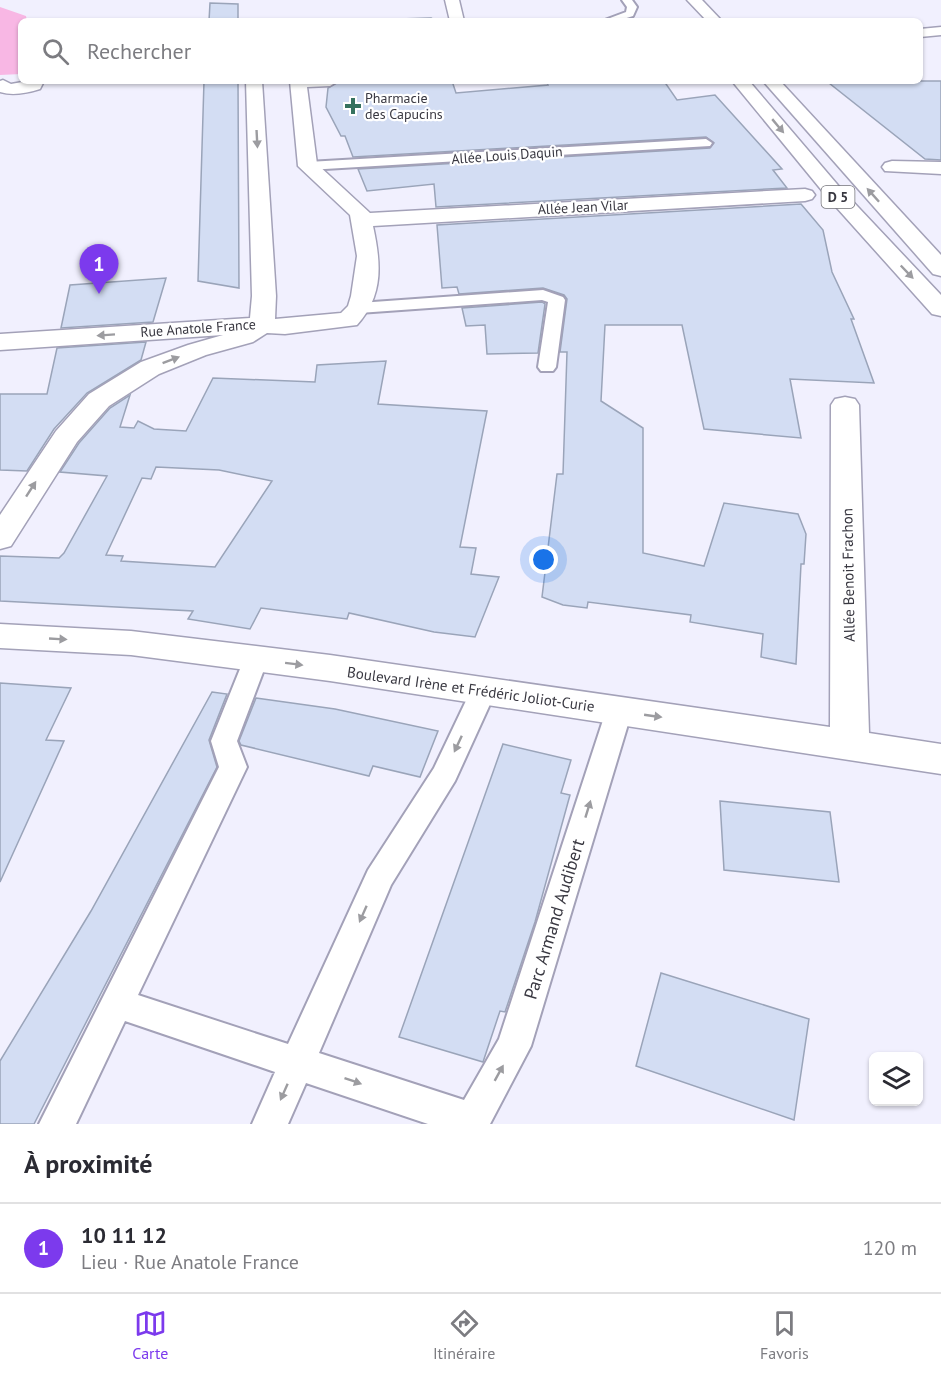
<!DOCTYPE html>
<html lang="fr">
<head>
<meta charset="utf-8">
<style>
	body { margin:0; font-family:"PT Sans",sans-serif; background:#f7f7f7; color:#2b2b33 }
	.controls { position:absolute; right:18px; bottom:18px; display:grid; overflow:hidden; border-radius:9px; box-shadow:0 2px 4px #0004 }
	.controls button { width:54px; height:54px; display:grid; place-items:center; padding:0; border:0; border-bottom:2px solid #e1e1e2; background:#fff; color:#2b2b33; font:30px sans-serif }
	.you { position:absolute; left:544px; top:560px; width:21px; height:21px; margin:-15px; border:4px solid #fff; border-radius:50%; background:#1a73e8; box-shadow:0 0 0 9px #1a73e833 }
	.badge { display:grid; place-items:center; width:39px; height:39px; border-radius:50%; background:#7c3aed; color:#fff; font-size:20px; font-weight:700 }
	.pin { position:absolute; translate:-50% -50px; filter:drop-shadow(0 2px 3px #0008) }
	.pin::after { content:''; position:absolute; top:32px; width:21px; height:18px; background:inherit; clip-path:polygon(0 0,100% 0,50% 100%) }
	.list { margin:0; padding:0; list-style:none }
	h2 { display:flex; justify-content:space-between; align-items:center; height:78px; margin:0; padding:0 24px; font-size:26px }
	h2 small { font-size:20px; font-weight:400; color:#7c7c81 }
	.list li { display:grid; grid-template-columns:39px 1fr auto; gap:18px; align-items:center; box-sizing:border-box; height:90px; padding:0 24px; border-top:2px solid #e1e1e2 }
	.list b { display:block; font-size:22px; white-space:nowrap }
	.list p { margin:0; font-size:20px; white-space:nowrap; color:#7c7c81 }
	.list em { font-size:20px; font-style:normal; color:#7c7c81 }
	.icon { flex:none; width:33px; height:33px; fill:none; stroke:currentColor; stroke-width:2; stroke-linecap:round; stroke-linejoin:round }
	.map { position:relative; flex:none; width:941px; height:1124px; overflow:hidden }
	.search { position:absolute; background:#fff; box-shadow:0 2px 4px #0004; left:18px; right:18px; top:18px; height:66px; display:flex; align-items:center; gap:15px; box-sizing:border-box; padding:0 21px; border-radius:9px; color:#7c7c81; font-size:22px }
	.sheet { height:168px; background:#fff }
	nav { display:flex; justify-content:space-around; align-items:center; box-sizing:border-box; height:84px; border-top:2px solid #e1e1e2; background:#fff; font-size:16px; color:#7c7c81 }
	nav a { display:grid; justify-items:center; gap:3px }
	nav .on { color:#7c3aed }
	.map>svg:first-child { display:block }
</style>
</head>
<body>
<div class="map">
<svg width="941" height="1124" viewBox="0 0 941 1124">
	<rect width="100%" height="100%" fill="#f1f0fe"/>
	<path fill="#f8b7e4" d="M 0,7 L 26,16 L 27,21 L 21,21 L 21,74 L 0,75 Z"/>
	<g fill="#d3ddf3" stroke="#9aa4b9" stroke-width="1.5" fill-rule="evenodd">
		<path d="M 210,3 L 238,4 L 238,21 L 209,21 Z"/>
		<path d="M 431,18 L 436,21 L 332,21 Z"/>
		<path d="M 204,81 L 238,81 L 239,288 L 198,281 Z"/>
		<path d="M 340,81 L 452,81 L 456,93 L 548,85 L 546,81 L 664,81 L 677,100 L 715,95 L 782,169 L 773,170 L 787,188 L 436,207 L 434,184 L 367,191 L 358,169 L 710,148 L 714,143 L 706,137 L 353,157 L 345,136 L 341,136 L 326,107 L 328,88 Z"/>
		<path d="M 861,81 L 941,81 L 941,160 L 925,159 L 829,83 L 862,83 Z"/>
		<path d="M 801,204 L 823,230 L 832,272 L 854,319 L 851,319 L 874,383 L 790,379 L 801,438 L 704,429 L 682,325 L 605,325 L 601,401 L 643,428 L 643,553 L 704,566 L 724,503 L 798,514 L 806,534 L 804,564 L 801,564 L 796,664 L 761,657 L 763,634 L 690,622 L 691,615 L 588,602 L 587,608 L 563,605 L 542,597 L 557,474 L 563,474 L 567,352 L 560,352 L 567,299 L 564,295 L 543,288 L 459,294 L 457,287 L 442,288 L 437,225 Z"/>
		<path d="M 166,278 L 153,322 L 61,328 L 70,285 Z"/>
		<path d="M 542,302 L 545,304 L 538,353 L 487,354 L 485,325 L 466,326 L 462,308 Z"/>
		<path d="M 146,342 L 141,360 L 87,393 L 54,429 L 27,471 L 0,470 L 0,394 L 47,394 L 57,348 Z"/>
		<path d="M 386,361 L 378,404 L 487,411 L 460,547 L 476,548 L 471,574 L 499,577 L 475,637 L 434,632 L 349,613 L 347,619 L 261,608 L 250,629 L 188,619 L 193,611 L 0,601 L 0,556 L 59,558 L 64,553 L 107,476 L 60,472 L 79,443 L 110,408 L 130,395 L 120,427 L 134,428 L 138,421 L 154,429 L 186,431 L 213,378 L 315,382 L 317,365 ZM 156,467 L 219,470 L 272,481 L 215,567 L 121,561 L 123,556 L 106,555 L 142,478 L 151,479 Z"/>
		<path d="M 0,683 L 71,688 L 46,740 L 64,741 L 0,882 Z"/>
		<path d="M 212,692 L 227,694 L 209,740 L 217,767 L 34,1124 L 0,1124 L 0,1061 L 91,911 Z"/>
		<path d="M 256,698 L 335,709 L 438,731 L 420,777 L 373,766 L 369,776 L 241,745 L 239,741 Z"/>
		<path d="M 503,744 L 571,760 L 561,793 L 570,795 L 535,922 L 505,1012 L 500,1011 L 483,1062 L 399,1037 Z"/>
		<path d="M 720,801 L 830,812 L 839,882 L 724,870 Z"/>
		<path d="M 661,973 L 809,1019 L 794,1120 L 636,1066 Z"/>
	</g>
	<g fill="none" stroke-linecap="round" stroke-linejoin="round">
		<g stroke="#a3a1b8" stroke-width="4">
			<g id="lane">
				<path d="M 622,0 L 632,0 L 637,7 L 633,16 L 617,21 L 602,21 L 626,12 L 627,7 Z"/>
				<path d="M 706,139 L 712,143 L 710,146 L 308,170 L 301,166 L 308,162 Z"/>
				<path d="M 543,290 L 563,297 L 565,300 L 556,367 L 553,371 L 541,371 L 538,367 L 548,302 L 542,300 L 359,313 L 351,308 L 359,303 Z"/>
				<path d="M 256,650 L 265,653 L 268,659 L 237,741 L 247,767 L 138,995 L 288,1044 L 368,870 L 434,768 L 474,684 L 483,682 L 492,684 L 496,691 L 455,781 L 391,885 L 319,1053 L 464,1100 L 499,1039 L 606,711 L 610,704 L 619,701 L 628,704 L 632,711 L 531,1046 L 490,1124 L 428,1124 L 306,1083 L 288,1124 L 252,1124 L 275,1072 L 125,1021 L 76,1124 L 39,1124 L 219,767 L 211,741 L 244,659 L 247,653 Z"/>
			</g>
		</g>
		<g stroke="#a3a1b8" stroke-width="3">
			<g id="street">
				<path d="M 445,0 L 459,0 L 464,21 L 450,21 Z"/>
				<path d="M 246,81 L 262,81 L 276,296 L 275,319 L 341,313 L 348,306 L 351,296 L 357,256 L 350,215 L 298,166 L 290,81 L 338,81 L 330,86 L 307,87 L 317,164 L 370,213 L 805,189 L 812,191 L 815,195 L 812,199 L 805,201 L 373,226 C 381,263 384,295 357,325 L 285,334 L 267,333 L 253,342 L 206,355 L 159,374 L 109,406 L 77,442 L 11,546 L 0,549 L 0,515 L 56,431 L 89,394 L 141,362 L 188,345 L 223,335 L 0,350 L 0,334 L 250,318 L 252,296 Z"/>
				<path d="M 892,161 L 941,162 L 941,174 L 885,171 L 882,167 L 885,163 Z"/>
				<path d="M 845,397 L 855,399 L 859,405 L 869,733 L 941,744 L 941,774 L 330,681 L 131,655 L 0,648 L 0,624 L 131,631 L 330,655 L 830,727 L 831,405 L 835,399 Z"/>
			</g>
		</g>
		<g stroke="#a3a1b8" stroke-width="3">
			<g id="secondary">
				<path d="M 941,27 L 941,35 L 920,37 L 920,29 Z"/>
				<path d="M 3,80 L 11,84 L 28,81 L 43,83 L 40,89 C 27,93 13,96 0,92 L 0,81 Z"/>
			</g>
		</g>
		<g stroke="#a3a1b8" stroke-width="3">
			<g id="primary">
				<path d="M 687,0 L 702,0 L 722,21 L 707,21 Z"/>
				<path d="M 732,81 L 749,81 L 842,190 L 941,295 L 941,316 L 932,314 L 828,198 Z"/>
				<path d="M 763,81 L 780,81 L 941,255 L 941,276 L 933,274 Z"/>
			</g>
		</g>
		<use href="#lane" fill="#fff" fill-rule="evenodd"/>
		<use href="#street" fill="#fff" fill-rule="evenodd"/>
		<use href="#secondary" fill="#fff" fill-rule="evenodd"/>
		<use href="#primary" fill="#fff" fill-rule="evenodd"/>
	</g>
	<defs><path id="oneway-solid" d="M-6-.8H1V-3.2L6.5 0L1 3.2V.8H-6Z" transform="scale(1.5)"/></defs>
	<g fill="#9c9ca0">
		<use href="#oneway-solid" transform="translate(778 126) rotate(50)"/>
		<use href="#oneway-solid" transform="translate(257 139) rotate(87)"/>
		<use href="#oneway-solid" transform="translate(873 195) rotate(-132)"/>
		<use href="#oneway-solid" transform="translate(907 272) rotate(46)"/>
		<use href="#oneway-solid" transform="translate(106 335) rotate(176)"/>
		<use href="#oneway-solid" transform="translate(171 360) rotate(-21)"/>
		<use href="#oneway-solid" transform="translate(31 489) rotate(-57)"/>
		<use href="#oneway-solid" transform="translate(58 639) rotate(3)"/>
		<use href="#oneway-solid" transform="translate(294 664) rotate(7)"/>
		<use href="#oneway-solid" transform="translate(653 716) rotate(8)"/>
		<use href="#oneway-solid" transform="translate(458 744) rotate(115)"/>
		<use href="#oneway-solid" transform="translate(588 809) rotate(-73)"/>
		<use href="#oneway-solid" transform="translate(363 914) rotate(114)"/>
		<use href="#oneway-solid" transform="translate(499 1073) rotate(-61)"/>
		<use href="#oneway-solid" transform="translate(353 1081) rotate(19)"/>
		<use href="#oneway-solid" transform="translate(284 1092) rotate(114)"/>
	</g>
	<path fill="#36725e" stroke="#fff" stroke-width="2" d="M350 97h6v6h6v6h-6v6h-6v-6h-6v-6h6z"/>
	<g text-anchor="middle" dominant-baseline="central" stroke-width="4.5" stroke-linejoin="round" paint-order="stroke">
		<g font-size="14" fill="#393841" stroke="#fff" text-anchor="start">
			<text x="365" y="98">Pharmacie<tspan x="365" dy="16">des Capucins</tspan></text>
		</g>
		<g font-size="14" fill="#393841" stroke="#fff">
			<text transform="translate(507 155) rotate(-4)">Allée Louis Daquin</text>
			<text transform="translate(583 207) rotate(-3)">Allée Jean Vilar</text>
			<text transform="translate(198 328) rotate(-4)">Rue Anatole France</text>
		</g>
		<rect fill="#fff" stroke="#74747a" stroke-width="1.5" x="821.5" y="186" width="33" height="22" rx="4.5"/>
		<g font-size="14" font-weight="bold" fill="#393841">
			<text x="838" y="197">D 5</text>
		</g>
		<g font-size="15" fill="#393841" stroke="#fff">
			<text transform="translate(848 575) rotate(-91)">Allée Benoit Frachon</text>
			<text transform="translate(471 689) rotate(8)">Boulevard Irène et Frédéric Joliot-Curie</text>
		</g>
		<g font-size="18" fill="#393841" stroke="#fff">
			<text transform="translate(554 919) rotate(-73)">Parc Armand Audibert</text>
		</g>
	</g>
</svg>
<div class="controls">
<button><svg class="icon" aria-label="layers" viewBox="0 0 24 24"><path d="M12 4l9 5-9 5-9-5zM3 14l9 5 9-5"/></svg></button>
</div>
<div class="you"></div>
<div class="pin badge" style="left:99px;top:294px">1</div>
<div class="search"><svg class="icon" aria-label="search" viewBox="0 0 24 24"><circle cx="10" cy="10" r="6"/><path d="M15 15l6 6"/></svg>Rechercher</div>
</div>
<section class="sheet">
<h2>À proximité<small></small></h2>
<ul class="list">
<li><span class="badge">1</span><div><b>10 11 12</b><p>Lieu · Rue Anatole France</p></div><em>120 m</em></li>
</ul>
</section>
<nav>
<a class="on"><svg class="icon" aria-label="map" viewBox="0 0 24 24"><path d="M3 6l6-2 6 2 6-2v14l-6 2-6-2-6 2zM9 4v14M15 6v14"/></svg>Carte</a>
<a><svg class="icon" aria-label="directions" viewBox="0 0 24 24"><path d="M12 3l9 9-9 9-9-9zM9 14v-3h6M13 9l2 2-2 2"/></svg>Itinéraire</a>
<a><svg class="icon" aria-label="saved" viewBox="0 0 24 24"><path d="M7 4h10v16l-5-4-5 4z"/></svg>Favoris</a>
</nav>
</body>
</html>
